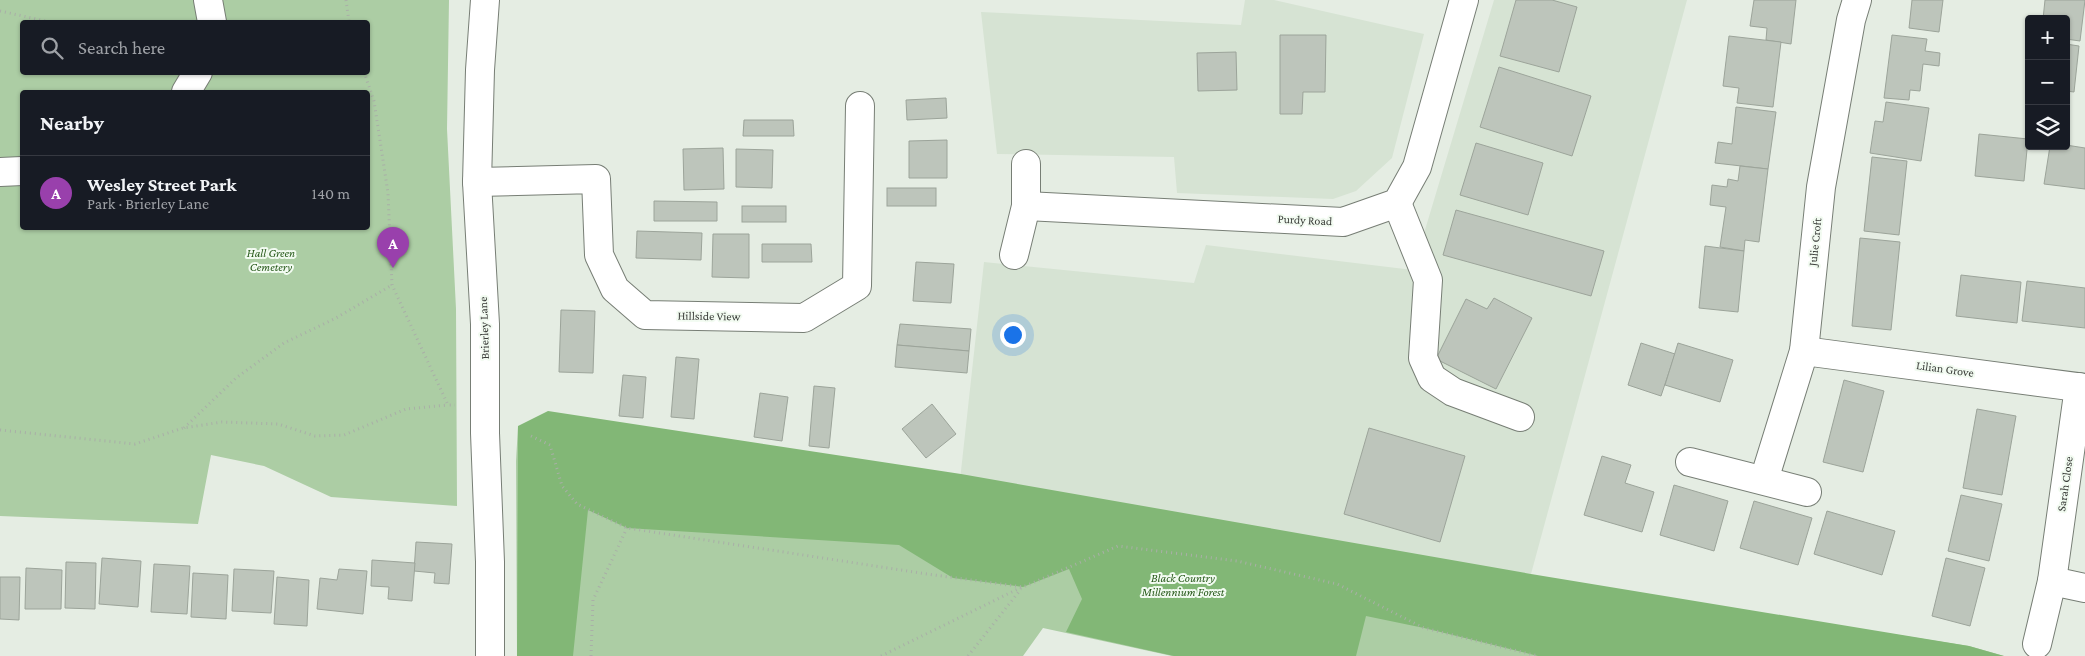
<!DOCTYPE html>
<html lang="en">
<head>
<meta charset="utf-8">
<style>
	body { margin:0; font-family:"Crimson Pro",serif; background:#242831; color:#f1f3f6 }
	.controls { position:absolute; right:15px; top:15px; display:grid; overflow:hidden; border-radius:5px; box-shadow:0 1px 4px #0004 }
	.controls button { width:45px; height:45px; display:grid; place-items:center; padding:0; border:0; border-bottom:1px solid #363941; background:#171b24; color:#f1f3f6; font:25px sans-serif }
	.you { position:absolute; left:1012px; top:334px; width:18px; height:18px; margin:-12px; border:4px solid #fff; border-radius:50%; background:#1a73e8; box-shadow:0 0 0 8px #1a73e833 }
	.badge { display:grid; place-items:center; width:32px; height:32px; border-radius:50%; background:#9940ac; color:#fff; font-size:16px; font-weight:700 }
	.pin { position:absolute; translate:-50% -41px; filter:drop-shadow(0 1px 2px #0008) }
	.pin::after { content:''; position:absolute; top:26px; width:18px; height:15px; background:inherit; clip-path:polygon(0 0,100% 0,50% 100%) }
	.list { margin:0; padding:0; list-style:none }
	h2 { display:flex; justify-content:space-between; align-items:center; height:65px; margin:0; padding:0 20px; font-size:21px }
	h2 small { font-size:16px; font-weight:400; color:#9ea1a6 }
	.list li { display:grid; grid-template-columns:32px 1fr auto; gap:15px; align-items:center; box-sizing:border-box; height:75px; padding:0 20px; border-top:1px solid #363941 }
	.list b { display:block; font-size:19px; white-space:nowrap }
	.list p { margin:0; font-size:16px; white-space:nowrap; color:#9ea1a6 }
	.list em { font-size:16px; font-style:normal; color:#9ea1a6 }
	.icon { flex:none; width:28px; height:28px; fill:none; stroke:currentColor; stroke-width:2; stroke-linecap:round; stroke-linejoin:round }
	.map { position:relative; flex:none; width:2085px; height:656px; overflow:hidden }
	.search { position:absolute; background:#171b24; box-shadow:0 1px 4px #0004; left:20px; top:20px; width:350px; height:55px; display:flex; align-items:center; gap:12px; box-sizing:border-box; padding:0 18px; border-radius:5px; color:#9ea1a6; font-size:19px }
	.panel { position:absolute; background:#171b24; box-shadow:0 1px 4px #0004; left:20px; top:90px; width:350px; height:140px; border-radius:5px }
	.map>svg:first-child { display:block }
</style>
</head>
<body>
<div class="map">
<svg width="2085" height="656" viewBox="0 0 2085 656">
	<rect width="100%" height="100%" fill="#e5ede3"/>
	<g fill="#d6e3d3">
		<path d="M 1245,0 L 1274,0 L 1424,34 L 1392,158 L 1356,191 L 1333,199 L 1177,193 L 1174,157 L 997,154 L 981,12 L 1241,25 Z"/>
		<path d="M 1494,0 L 1687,0 L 1531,574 L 959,489 L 984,262 L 1194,283 L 1206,245 L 1413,270 Z"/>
	</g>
	<g fill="#accda4" fill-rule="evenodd">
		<path d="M 0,0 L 449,0 L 447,129 L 456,309 L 457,506 L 331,497 L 264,466 L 211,455 L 198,524 L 0,516 ZM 22,22 L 368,22 L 368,72 L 22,72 ZM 22,92 L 368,92 L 368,228 L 22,228 Z"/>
		<path d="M 518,426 L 959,489 L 1969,646 L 2004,656 L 1172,656 L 1043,628 L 1023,656 L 517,656 L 516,461 Z"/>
	</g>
	<path fill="#82b776" d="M 548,411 L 961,474 L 1531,574 L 1969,646 L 2004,656 L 1538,656 L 1424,628 L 1366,616 L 1356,656 L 1174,656 L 1066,632 L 1082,599 L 1069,569 L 1023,587 L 953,578 L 899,545 L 627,528 L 588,510 L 573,656 L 517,656 L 518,426 Z"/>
	<g fill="#bdc5bb" stroke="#9ca49a">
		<path d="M 1516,0 L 1552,0 L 1577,7 L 1559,72 L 1500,56 Z"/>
		<path d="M 1754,0 L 1796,0 L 1791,44 L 1766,40 L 1767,28 L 1750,26 Z"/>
		<path d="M 1912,0 L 1943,0 L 1939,32 L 1909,28 Z"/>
		<path d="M 2045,0 L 2085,0 L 2080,41 L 2066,39 L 2066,19 L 2043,19 Z"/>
		<path d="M 1280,35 L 1326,35 L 1325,92 L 1303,92 L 1302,114 L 1280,114 Z"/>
		<path d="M 1892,35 L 1927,39 L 1925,51 L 1940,53 L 1939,66 L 1923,64 L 1920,91 L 1910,90 L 1909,100 L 1884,98 Z"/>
		<path d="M 1729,36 L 1781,42 L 1773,107 L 1737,103 L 1739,88 L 1723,86 Z"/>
		<path d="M 2066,44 L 2079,46 L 2074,92 L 2066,91 Z"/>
		<path d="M 1236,52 L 1237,90 L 1198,91 L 1197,53 Z"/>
		<path d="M 1499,67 L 1591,96 L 1572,156 L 1480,127 Z"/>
		<path d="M 946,98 L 947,118 L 907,120 L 906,100 Z"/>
		<path d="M 1886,102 L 1929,108 L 1921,161 L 1870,153 L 1875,121 L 1883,122 Z"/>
		<path d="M 1736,107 L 1776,112 L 1768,169 L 1715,163 L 1718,142 L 1732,144 Z"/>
		<path d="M 744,120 L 793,120 L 794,136 L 743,136 Z"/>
		<path d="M 1979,134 L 2028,139 L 2024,181 L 1975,176 Z"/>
		<path d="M 947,140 L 947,178 L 909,178 L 909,141 Z"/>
		<path d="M 1476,143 L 1543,163 L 1528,215 L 1460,195 Z"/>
		<path d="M 2066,145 L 2085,148 L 2085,189 L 2044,184 L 2050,146 Z"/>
		<path d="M 723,148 L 724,189 L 684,190 L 683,149 Z"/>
		<path d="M 736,149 L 773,150 L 772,188 L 736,187 Z"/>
		<path d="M 1872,157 L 1907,161 L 1899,235 L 1864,231 Z"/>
		<path d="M 1740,166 L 1768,169 L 1759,242 L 1745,240 L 1744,251 L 1720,247 L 1726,207 L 1710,205 L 1712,185 L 1727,187 L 1728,179 L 1738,181 Z"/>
		<rect x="887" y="188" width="49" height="18"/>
		<path d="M 654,201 L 717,202 L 717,221 L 654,221 Z"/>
		<rect x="742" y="206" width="44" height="16"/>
		<path d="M 1456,210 L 1604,251 L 1591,296 L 1443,255 Z"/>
		<path d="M 637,231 L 702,233 L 701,260 L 636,258 Z"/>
		<path d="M 713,234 L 749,234 L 749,278 L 712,277 Z"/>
		<path d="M 1860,238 L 1900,242 L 1891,330 L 1852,326 Z"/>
		<path d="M 762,244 L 811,244 L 812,262 L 762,262 Z"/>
		<path d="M 1705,246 L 1744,251 L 1738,312 L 1699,308 Z"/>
		<path d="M 916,262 L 954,264 L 951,303 L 913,301 Z"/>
		<path d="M 1961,275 L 2021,282 L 2017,323 L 1956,316 Z"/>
		<path d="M 2027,281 L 2085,288 L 2085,328 L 2022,321 Z"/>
		<path d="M 1494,298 L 1532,318 L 1496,389 L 1436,359 L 1466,299 L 1487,309 Z"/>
		<path d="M 561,310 L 595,311 L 593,373 L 559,372 Z"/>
		<path d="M 900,324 L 971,329 L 969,351 L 897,345 Z"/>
		<path d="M 1641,343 L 1675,354 L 1661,396 L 1628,385 Z"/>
		<path d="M 1678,343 L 1733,360 L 1720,402 L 1665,385 Z"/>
		<path d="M 897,345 L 969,351 L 967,373 L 895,367 Z"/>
		<path d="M 676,357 L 699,359 L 694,419 L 671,417 Z"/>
		<path d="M 623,375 L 646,377 L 643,418 L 619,416 Z"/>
		<path d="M 1844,380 L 1884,391 L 1863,472 L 1823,462 Z"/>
		<path d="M 814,386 L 835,388 L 829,448 L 809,446 Z"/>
		<path d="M 760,393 L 788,397 L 782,441 L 754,437 Z"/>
		<path d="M 932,404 L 956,434 L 926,458 L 902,429 Z"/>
		<path d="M 1977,409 L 2016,416 L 2002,495 L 1963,488 Z"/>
		<path d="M 1369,428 L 1465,456 L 1440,542 L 1344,514 Z"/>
		<path d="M 1602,456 L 1631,465 L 1625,483 L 1654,492 L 1642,532 L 1584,515 Z"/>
		<path d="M 1674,485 L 1728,501 L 1714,551 L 1660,535 Z"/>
		<path d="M 1961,495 L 2002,504 L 1989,561 L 1948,551 Z"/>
		<path d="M 1754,501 L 1812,518 L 1798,565 L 1740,548 Z"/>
		<path d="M 1827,511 L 1895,531 L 1882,575 L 1814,554 Z"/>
		<path d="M 416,542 L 452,544 L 449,584 L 434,583 L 435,573 L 414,571 Z"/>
		<path d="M 102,558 L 141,561 L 138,607 L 99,604 Z"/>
		<path d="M 1946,558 L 1985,568 L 1970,626 L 1932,616 Z"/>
		<path d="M 372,560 L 415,563 L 412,601 L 388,599 L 389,587 L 371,586 Z"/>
		<path d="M 66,562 L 96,563 L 95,609 L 65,608 Z"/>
		<path d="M 154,564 L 190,566 L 187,614 L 151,612 Z"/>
		<path d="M 26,568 L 62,570 L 61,609 L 25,609 Z"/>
		<path d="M 234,569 L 274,571 L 271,613 L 232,611 Z"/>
		<path d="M 339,569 L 367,571 L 363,614 L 317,609 L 320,578 L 337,580 Z"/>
		<path d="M 193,573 L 228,575 L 226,619 L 191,617 Z"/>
		<path d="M 0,577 L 20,577 L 19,620 L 0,619 Z"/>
		<path d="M 277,577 L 309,580 L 307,626 L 274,624 Z"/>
	</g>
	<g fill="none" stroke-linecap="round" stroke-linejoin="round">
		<g stroke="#777e75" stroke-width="30">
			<g id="minor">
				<path d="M 208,0 L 212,22"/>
				<path d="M 485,0 L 480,70 L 477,182 L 485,324 L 485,433 L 490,562 L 490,656"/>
				<path d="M 186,92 L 198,72"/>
				<path d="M 0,172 L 22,171"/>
				<path d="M 477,182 L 596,179 L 599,255 L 615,289 L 645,315 L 804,318 L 857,286 L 860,106"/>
				<path d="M 1397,203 L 1428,280 L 1423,358 L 1432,378 L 1453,392 L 1520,417"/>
				<path d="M 1026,206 L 1343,222 L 1397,203 L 1417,167 L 1464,0"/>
				<path d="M 1014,255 L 1026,206 L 1026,164"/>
				<path d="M 1804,351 L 2085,388"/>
				<path d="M 1690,462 L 1807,492"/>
				<path d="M 1764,480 L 1804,351 L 1821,187 L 1851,20 L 1857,0"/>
				<path d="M 2052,581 L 2085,588"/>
				<path d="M 2037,644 L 2052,581 L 2079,387"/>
			</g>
		</g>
		<g stroke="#a9afa7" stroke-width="3" stroke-dasharray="1 4" stroke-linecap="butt">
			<path d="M 346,0 L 349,22"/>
			<path d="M 0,11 L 50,22"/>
			<path d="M 364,72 L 374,101 L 388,193 L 392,285 L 448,405 L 455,405"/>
			<path d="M 184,428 L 236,378 L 284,343 L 336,318 L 392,285"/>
			<path d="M 0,430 L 135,444 L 183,428 L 222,422 L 278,424 L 315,436 L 344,435 L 406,409 L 448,405"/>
			<path d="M 531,436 L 550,445 L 562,486 L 577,504 L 627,528 L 927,574 L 1023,587 L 1118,546 L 1237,561 L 1337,584 L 1424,628 L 1538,656"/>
			<path d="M 591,656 L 593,600 L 627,528"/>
			<path d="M 881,656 L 1022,587"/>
			<path d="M 968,656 L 1021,589"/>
		</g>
		<use href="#minor" stroke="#fff" stroke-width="28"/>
	</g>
	<g text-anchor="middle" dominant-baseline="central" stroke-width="4" stroke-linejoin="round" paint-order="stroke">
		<g font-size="12" fill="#3a3d39" stroke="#f2fbf1">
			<text transform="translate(1305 220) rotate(3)">Purdy Road</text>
			<text transform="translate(1815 242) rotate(-84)">Julie Croft</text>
			<text transform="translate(709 316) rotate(1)">Hillside View</text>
			<text transform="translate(484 328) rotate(-92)">Brierley Lane</text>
			<text transform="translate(1945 369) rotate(8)">Lilian Grove</text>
			<text transform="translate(2065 484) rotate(-82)">Sarah Close</text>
		</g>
		<g font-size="12" font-style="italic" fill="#265919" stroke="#f2fbf1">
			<text x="271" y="253">Hall Green<tspan x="271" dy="14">Cemetery</tspan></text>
			<text x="1183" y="578">Black Country<tspan x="1183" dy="14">Millennium Forest</tspan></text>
		</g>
	</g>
</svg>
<div class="controls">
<button>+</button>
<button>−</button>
<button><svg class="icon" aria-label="layers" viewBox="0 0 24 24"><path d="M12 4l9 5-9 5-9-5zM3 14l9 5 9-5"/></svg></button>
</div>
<div class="you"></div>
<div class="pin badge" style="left:393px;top:268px">A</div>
<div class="search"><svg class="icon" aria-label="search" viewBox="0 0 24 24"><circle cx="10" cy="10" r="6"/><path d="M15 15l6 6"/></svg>Search here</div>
<section class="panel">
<h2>Nearby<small></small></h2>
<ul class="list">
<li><span class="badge">A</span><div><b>Wesley Street Park</b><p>Park · Brierley Lane</p></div><em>140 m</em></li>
</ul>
</section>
</div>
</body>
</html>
